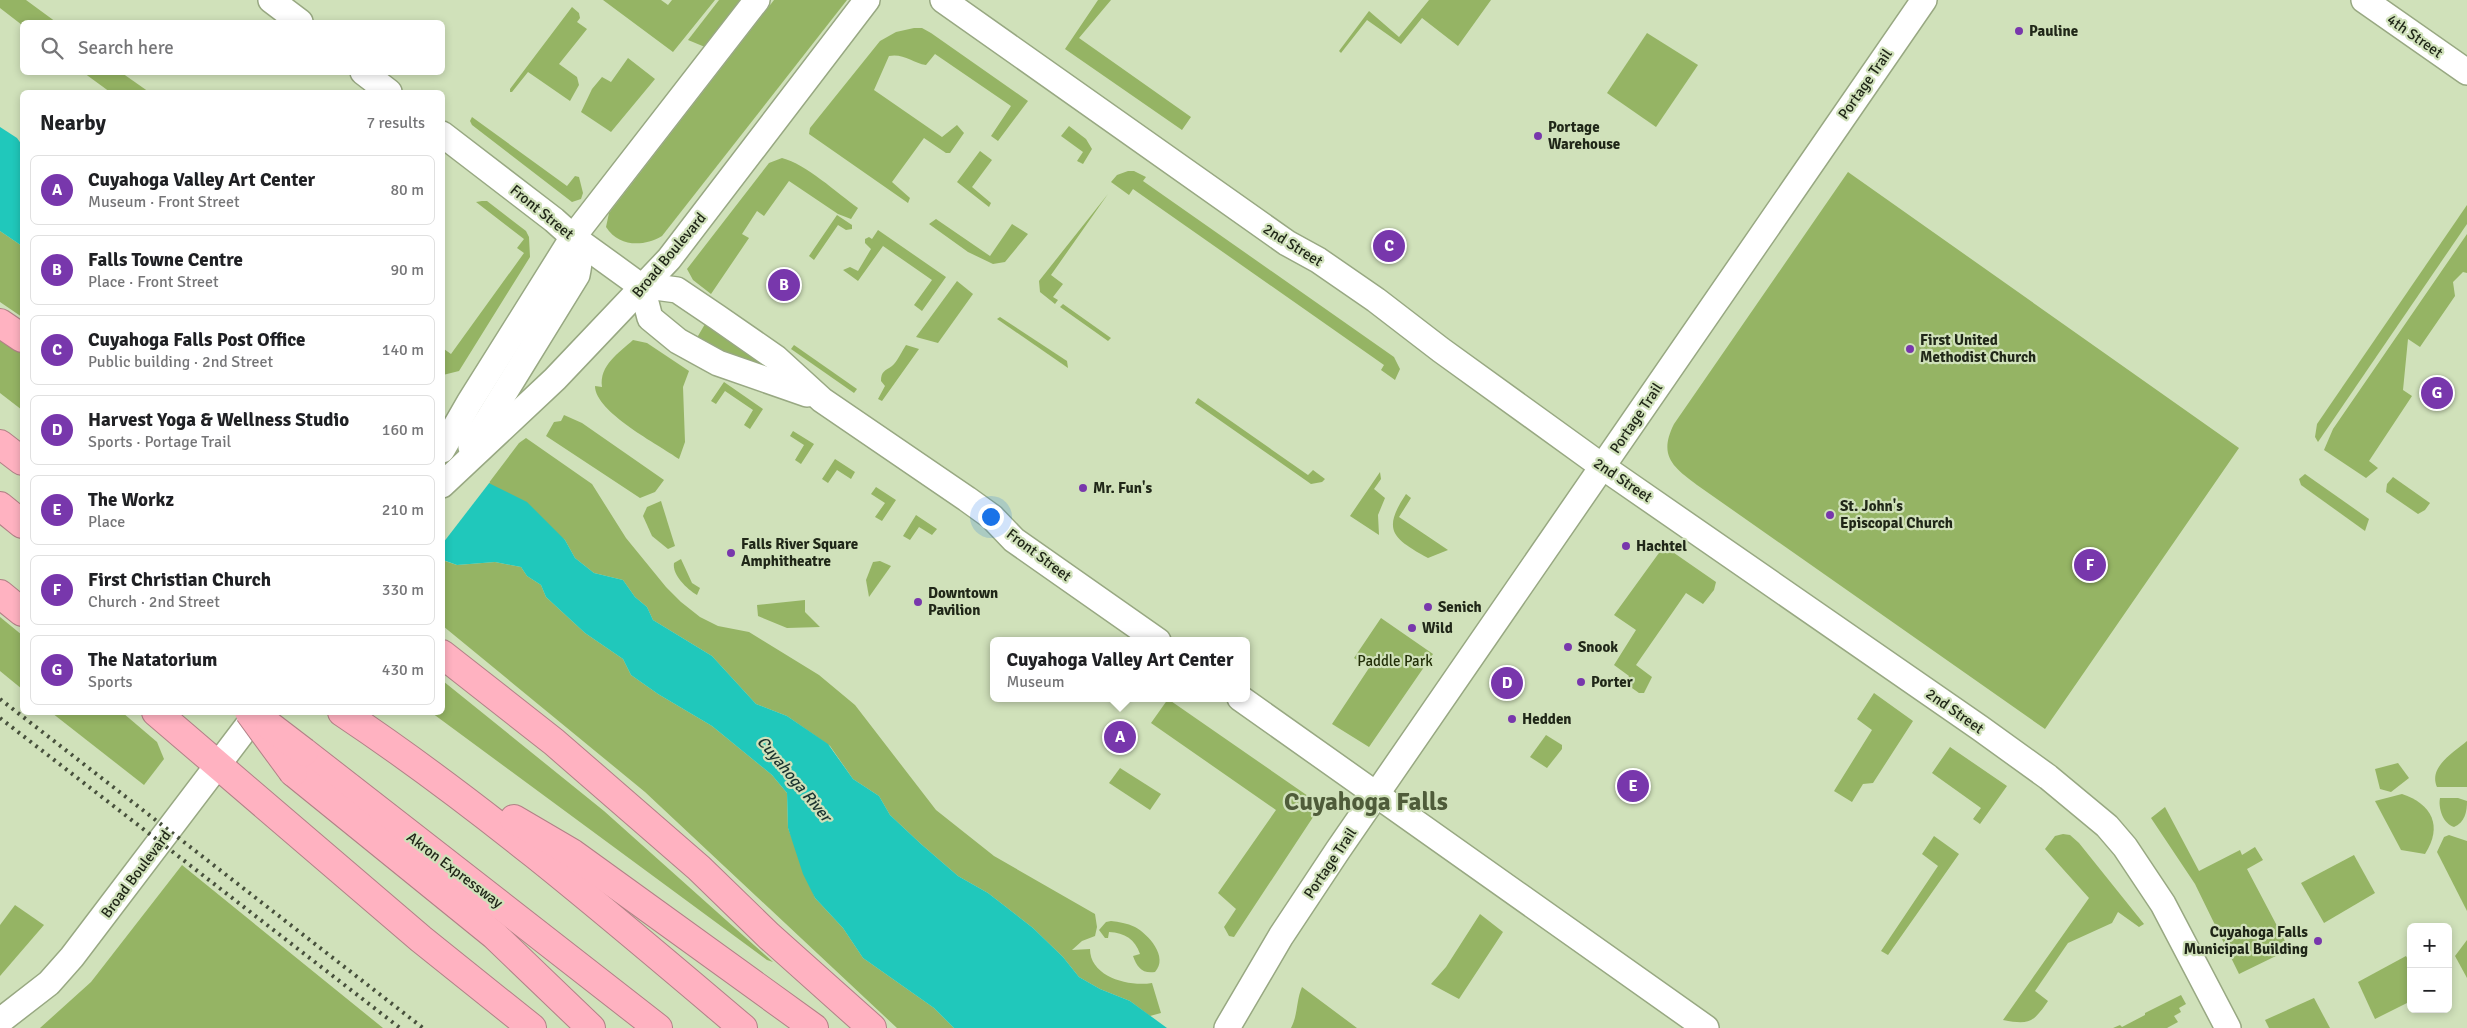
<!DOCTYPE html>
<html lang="en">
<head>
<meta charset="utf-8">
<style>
	body { margin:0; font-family:Signika,sans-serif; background:#f2f2f2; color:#202124 }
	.controls { position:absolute; right:15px; bottom:15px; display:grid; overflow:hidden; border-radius:8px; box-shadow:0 2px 8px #0003 }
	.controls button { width:45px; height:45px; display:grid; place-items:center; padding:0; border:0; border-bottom:1px solid #e0e0e0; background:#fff; color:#202124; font:25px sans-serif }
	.you { position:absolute; left:990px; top:516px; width:18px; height:18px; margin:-12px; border:4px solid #fff; border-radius:50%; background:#1a73e8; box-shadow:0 0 0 8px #1a73e833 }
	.badge { display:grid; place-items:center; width:32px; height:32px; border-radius:50%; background:#7837ac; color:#fff; font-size:16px; font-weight:700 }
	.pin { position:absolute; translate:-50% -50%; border:2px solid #fff; box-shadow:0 1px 5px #0006 }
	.popup { position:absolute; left:990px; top:637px; width:260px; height:65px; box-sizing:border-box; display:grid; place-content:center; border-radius:8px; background:#fff; filter:drop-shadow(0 1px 4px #0005); font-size:16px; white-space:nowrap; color:#757577 }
	.popup b { font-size:19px; color:#202124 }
	.popup::after { content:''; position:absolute; left:50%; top:100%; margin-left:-10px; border:10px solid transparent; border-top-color:#fff }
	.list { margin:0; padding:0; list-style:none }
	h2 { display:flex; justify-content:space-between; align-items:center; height:65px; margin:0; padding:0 20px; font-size:21px }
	h2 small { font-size:16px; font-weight:400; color:#757577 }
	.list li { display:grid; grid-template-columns:32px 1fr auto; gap:15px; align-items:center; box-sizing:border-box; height:70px; margin:0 10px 10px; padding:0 10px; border:1px solid #e0e0e0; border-radius:8px }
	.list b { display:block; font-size:19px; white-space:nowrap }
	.list p { margin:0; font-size:16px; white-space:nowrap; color:#757577 }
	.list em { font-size:16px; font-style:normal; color:#757577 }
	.icon { flex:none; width:28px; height:28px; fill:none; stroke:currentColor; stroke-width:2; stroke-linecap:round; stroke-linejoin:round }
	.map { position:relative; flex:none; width:2467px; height:1028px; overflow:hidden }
	.search { position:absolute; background:#fff; box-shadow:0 2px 8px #0003; left:20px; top:20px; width:425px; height:55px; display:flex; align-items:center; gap:12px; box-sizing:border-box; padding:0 18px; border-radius:8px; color:#757577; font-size:19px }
	.panel { position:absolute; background:#fff; box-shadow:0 2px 8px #0003; left:20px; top:90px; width:425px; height:625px; border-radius:8px }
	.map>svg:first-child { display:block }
</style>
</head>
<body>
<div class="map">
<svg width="2467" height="1028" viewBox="0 0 2467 1028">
	<rect width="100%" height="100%" fill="#d0e1ba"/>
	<g fill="#95b464">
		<path d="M 0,0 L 26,0 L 56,22 L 22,22 L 22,25 L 0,8 Z"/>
		<path d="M 603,0 L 661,0 L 668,5 L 672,0 L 715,0 L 673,52 Z"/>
		<path d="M 719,0 L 741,0 L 705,47 L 688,40 Z"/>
		<path d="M 774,0 L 847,0 L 662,236 C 643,247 619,247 606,227 L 609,213 Z"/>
		<path d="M 1098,0 L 1111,0 L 1079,38 L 1191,117 L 1182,130 L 1065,49 Z"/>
		<path d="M 1429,0 L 1491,0 L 1458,46 L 1422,18 L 1401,44 L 1367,20 L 1341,53 L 1339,51 L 1369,11 L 1399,37 Z"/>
		<path d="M 572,7 L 579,13 L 580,18 L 577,22 L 587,29 L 559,64 L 577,77 L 579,85 L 570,101 L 528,72 L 512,92 L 510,92 L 510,89 Z"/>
		<path d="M 914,28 L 922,28 L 931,33 L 1028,101 L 998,141 L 991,136 L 1011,106 L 935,54 L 926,65 C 913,63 903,53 889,56 L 874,90 L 942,137 L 957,125 L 964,133 L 950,153 L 946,153 L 924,138 L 892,182 L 910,198 L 908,203 L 809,134 L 810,128 L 880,41 L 896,32 Z"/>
		<path d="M 1647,33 L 1698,65 L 1656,127 L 1607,93 Z"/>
		<path d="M 628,58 L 655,79 L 611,132 L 581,112 L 592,89 L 602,77 L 611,82 Z"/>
		<path d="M 84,73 L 122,73 L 149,92 L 110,92 Z"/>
		<path d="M 472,117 L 567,186 L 575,176 L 579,177 L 583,193 L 581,199 L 572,202 L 472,125 L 470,121 Z"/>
		<path d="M 1069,126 L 1086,139 L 1092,149 L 1083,164 L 1077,161 L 1083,152 L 1061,136 Z"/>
		<path d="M 980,151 L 992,160 L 972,187 L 991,203 L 989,207 L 957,182 Z"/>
		<path d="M 782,158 C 806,164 837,193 858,208 L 851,219 L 838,214 L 789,181 L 764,216 L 757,211 L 742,234 L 749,238 L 711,294 L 693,280 L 687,269 L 769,163 Z"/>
		<path d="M 1128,171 L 1134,171 L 1146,177 L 1143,181 L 1394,357 L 1400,369 L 1395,380 L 1381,370 L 1384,365 L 1133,189 L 1129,195 L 1111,182 L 1117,175 Z"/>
		<path d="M 1848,172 L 2239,448 L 2045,729 L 1697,485 C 1673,467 1658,456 1674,424 Z"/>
		<path d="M 1108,194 L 1051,275 L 1063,284 L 1053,297 L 1058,300 L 1055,304 L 1040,292 L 1039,281 Z"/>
		<path d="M 482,201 L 487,201 L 526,231 L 529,237 L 530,257 L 459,371 L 443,375 L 443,350 L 444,349 L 451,354 L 524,253 L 517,248 L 524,239 L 476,202 Z"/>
		<path d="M 2467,205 L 2467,224 L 2318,442 L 2315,437 L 2317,424 Z"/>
		<path d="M 837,215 L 852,225 L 852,229 L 846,230 L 838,225 L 814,260 L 809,256 Z"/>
		<path d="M 936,219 L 990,256 L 1012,224 L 1028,234 L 1005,262 L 993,264 L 968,252 L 929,224 Z"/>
		<path d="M 878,230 L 946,277 L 922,311 L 914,305 L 932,280 L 883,246 L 858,281 L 843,270 L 850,267 L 858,271 L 871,249 L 865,243 L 865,239 L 869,237 L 872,239 Z"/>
		<path d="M 0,231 L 22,246 L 22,317 L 0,302 Z"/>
		<path d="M 2467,234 L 2467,273 L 2463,272 L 2453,282 L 2455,296 L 2420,347 L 2408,339 L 2403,390 L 2412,396 L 2369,461 L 2378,468 L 2366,478 L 2324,450 L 2333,429 Z"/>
		<path d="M 957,281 L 973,294 L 938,343 L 916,337 Z"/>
		<path d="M 1063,304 L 1111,338 L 1108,341 L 1060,307 Z"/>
		<path d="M 1000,317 L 1067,361 L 1068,368 L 997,319 Z"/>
		<path d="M 704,321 L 773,364 L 765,369 L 728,360 L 691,337 L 698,336 L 705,324 Z"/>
		<path d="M 0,337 L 22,354 L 22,410 L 0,393 Z"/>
		<path d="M 633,340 L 647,343 L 689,371 L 683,387 L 685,442 L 679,459 C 659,445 595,412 595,386 L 602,387 C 599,365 619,353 633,340 Z"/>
		<path d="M 794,345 L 857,389 L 854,393 L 791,349 Z"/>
		<path d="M 906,345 L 919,349 L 882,401 L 878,399 L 885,386 L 881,381 C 881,371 885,371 892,366 C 897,362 902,351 906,345 Z"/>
		<path d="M 724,382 L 763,409 L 750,429 L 744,425 L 753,410 L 725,391 L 716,404 L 711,401 Z"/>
		<path d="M 1198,398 L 1308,475 L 1313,470 L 1325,479 L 1322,482 L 1311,484 L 1195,403 Z"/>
		<path d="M 564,415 L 582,423 L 664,480 L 655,492 L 640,498 L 546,436 L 554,422 L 561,421 Z"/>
		<path d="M 793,431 L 814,444 L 801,464 L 795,460 L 804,445 L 790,436 Z"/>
		<path d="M 526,438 L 592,484 L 626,538 L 666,587 L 681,602 L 700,617 L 718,626 L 749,632 L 819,675 L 855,705 L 936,810 L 994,856 L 1095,914 L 1097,927 L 1095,936 L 1082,941 L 1072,950 L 1090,949 C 1090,977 1129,987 1152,983 L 1161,1013 L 1150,1016 L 1130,1001 L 1100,989 L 1079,977 L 1063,957 L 1033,928 L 988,893 L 958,876 L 921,844 L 890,815 L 879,796 L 853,779 L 830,746 L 787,716 L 756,704 L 712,656 L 653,620 L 647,607 L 635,597 L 623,580 L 594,573 L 575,558 L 565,540 L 488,484 L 519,443 Z"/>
		<path d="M 835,459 L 855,472 L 851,479 L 837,470 L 828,483 L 822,479 Z"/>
		<path d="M 1380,472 L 1381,479 L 1374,489 L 1385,498 L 1378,515 L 1379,535 L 1350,516 Z"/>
		<path d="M 2305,474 L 2369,519 L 2365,531 L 2301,485 L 2299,479 Z"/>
		<path d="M 2393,477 L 2430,503 L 2425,510 L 2418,514 L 2386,492 L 2387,484 Z"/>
		<path d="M 876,487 L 896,500 L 882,521 L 875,517 L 885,503 L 871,494 Z"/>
		<path d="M 1406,494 L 1411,498 L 1399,517 L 1448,550 L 1428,558 C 1392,538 1382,530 1406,494 Z"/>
		<path d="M 661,501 L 675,546 L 668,549 L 652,536 L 643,516 L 647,507 Z"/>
		<path d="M 916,515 L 937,529 L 932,535 L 919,527 L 910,540 L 903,536 Z"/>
		<path d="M 1664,546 L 1716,582 L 1714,590 L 1703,604 L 1686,593 L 1636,665 L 1652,677 L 1644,693 L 1639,693 L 1625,683 L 1629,676 L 1614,665 L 1636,630 L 1614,615 Z"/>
		<path d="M 681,559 L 692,583 L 700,588 L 697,595 C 687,589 672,575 674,563 Z"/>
		<path d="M 442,560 L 457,565 L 495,562 L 521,567 L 527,576 L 541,585 L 546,597 L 585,633 L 623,659 L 631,675 L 658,694 L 712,726 L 772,775 L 787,793 L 788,828 L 815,898 L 843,928 L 863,958 L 934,1008 L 954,1028 L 897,1028 L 645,792 L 443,626 Z"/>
		<path d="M 880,561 L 891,566 L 869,597 L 866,580 L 873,562 Z"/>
		<path d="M 805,600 L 805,612 L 820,627 L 787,628 L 758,616 L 757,605 Z"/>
		<path d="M 0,617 L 22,635 L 22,689 L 0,671 Z"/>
		<path d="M 1381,618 L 1433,654 L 1369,747 L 1332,724 L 1369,668 L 1354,658 Z"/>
		<path d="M 443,681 L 604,811 L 773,962 L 767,960 L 432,713 L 442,712 Z"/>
		<path d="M 1874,693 L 1913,721 L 1873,783 L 1863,784 L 1852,802 L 1834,791 L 1872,730 L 1857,719 Z"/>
		<path d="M 1168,699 L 1321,805 L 1234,937 L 1229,936 L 1224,927 L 1236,909 L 1218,893 L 1276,810 L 1151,723 Z"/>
		<path d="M 52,713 L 123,713 L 157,742 L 164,759 L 144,785 Z"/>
		<path d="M 1546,735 L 1562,745 L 1562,749 L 1547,768 L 1530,757 Z"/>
		<path d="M 2467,741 L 2467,787 L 2437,787 C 2428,767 2454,752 2467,741 Z"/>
		<path d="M 1950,747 L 2007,786 L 1980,824 L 1973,819 L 1981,808 L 1932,773 Z"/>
		<path d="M 2398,763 L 2409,778 L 2391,792 L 2380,789 L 2375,769 Z"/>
		<path d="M 1120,768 L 1161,794 L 1150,810 L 1109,783 Z"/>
		<path d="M 2402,794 C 2432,804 2443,826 2425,854 L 2401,850 L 2375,801 Z"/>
		<path d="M 2440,798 L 2458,798 L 2467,801 C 2467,812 2465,822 2454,827 C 2443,824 2438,808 2440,798 Z"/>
		<path d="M 2165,807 L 2199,871 L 2240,850 L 2242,855 L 2255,847 L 2263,860 L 2247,869 L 2285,941 L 2276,945 L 2280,954 L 2239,974 L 2195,884 L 2151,818 Z"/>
		<path d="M 2063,834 L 2070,835 L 2079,843 L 2144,924 L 2139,927 L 2118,912 L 2112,923 L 2068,943 L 2035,991 L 2048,1001 C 2033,1023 2029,1025 2003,1020 L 2089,898 L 2045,849 L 2055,836 Z"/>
		<path d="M 2449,835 L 2467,841 L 2467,911 L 2437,852 L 2444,837 Z"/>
		<path d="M 1934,836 L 1959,854 L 1888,955 L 1881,951 L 1938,866 L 1922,854 Z"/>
		<path d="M 2354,855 L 2375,893 L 2324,923 L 2301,883 Z"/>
		<path d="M 182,865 L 383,1028 L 40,1028 L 91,982 Z"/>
		<path d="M 15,905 L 44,925 L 0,976 L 0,925 Z"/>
		<path d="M 1480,914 L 1503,932 L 1459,999 L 1431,984 L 1446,967 Z"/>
		<path d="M 1111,921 C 1119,922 1127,923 1135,927 C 1148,934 1169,957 1155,972 C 1142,974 1137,967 1133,956 L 1140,954 C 1135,939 1125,933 1109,932 L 1108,938 L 1105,938 L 1099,930 L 1106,922 Z"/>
		<path d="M 2467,940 L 2467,978 L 2455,956 Z"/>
		<path d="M 2406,956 L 2411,965 L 2411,1001 L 2375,1019 L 2358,982 Z"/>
		<path d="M 1302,987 L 1357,1028 L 1291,1028 C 1298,1015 1296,1001 1302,987 Z"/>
		<path d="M 2181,995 L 2186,1004 L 2179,1008 L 2181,1012 L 2174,1016 L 2178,1022 L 2167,1028 L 2113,1028 L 2120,1025 L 2122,1027 L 2145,1015 L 2145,1013 Z"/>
		<path d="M 2314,998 L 2330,1028 L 2269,1028 L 2265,1020 Z"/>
	</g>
	<g fill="#20c8bb">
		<path d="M 0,127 L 17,138 L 22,145 L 22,246 L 0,231 Z"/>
		<path d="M 442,460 L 527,502 L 565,540 L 575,558 L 594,573 L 623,580 L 635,597 L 647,607 L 653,620 L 712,656 L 756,704 L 787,716 L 828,744 L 853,779 L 879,796 L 890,815 L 921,844 L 958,876 L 988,893 L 1033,928 L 1063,957 L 1079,977 L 1100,989 L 1130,1001 L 1167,1028 L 954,1028 L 934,1008 L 863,958 L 843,928 L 815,898 L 803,874 L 788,828 L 787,793 L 772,775 L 712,726 L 658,694 L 631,675 L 623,659 L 585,633 L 546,597 L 541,585 L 527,576 L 521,567 L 495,562 L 457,565 L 443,560 Z"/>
	</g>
	<path fill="#d0e1ba" d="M 442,457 L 490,482 L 443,543 Z"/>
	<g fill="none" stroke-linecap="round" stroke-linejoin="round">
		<g stroke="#98a882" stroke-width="28">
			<g id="secondary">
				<path d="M 271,0 L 300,22"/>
				<path d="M 943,0 L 1287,243 L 1318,260 L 1376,300 L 1441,350 L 1603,467 L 1980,728 L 2048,777 L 2107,826 L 2125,847 L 2163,904 L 2228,1028"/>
				<path d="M 2364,0 L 2467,72"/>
				<path d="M 363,72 L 389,92"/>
				<path d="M 442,134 L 554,220 L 573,237 L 642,287 L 650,318 L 678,341 L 718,363 L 807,394"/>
				<path d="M 642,287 L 655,287 L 677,290 L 717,317 L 776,358 L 822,400 L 967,499 L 992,517 L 1014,540 L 1158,641"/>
				<path d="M 471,447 L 577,275 C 580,261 581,250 573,237"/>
				<path d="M 442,450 L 469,403 L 573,237 L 757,0"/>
				<path d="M 442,485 L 555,379 L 669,259 L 867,0"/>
				<path d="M 1240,698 L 1706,1028"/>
				<path d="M 0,1021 L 49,983 L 72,957 L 258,712"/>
				<path d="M 1227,1028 L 1281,936 L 1338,850 L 1924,0"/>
			</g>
		</g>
		<g stroke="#b18186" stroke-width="30">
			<g id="highway">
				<path d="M 0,323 L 22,338"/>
				<path d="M 0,444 L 22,461"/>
				<path d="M 0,506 L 22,524"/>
				<path d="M 0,594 L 22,612"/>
				<path d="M 442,654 L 554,742 L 699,868 L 769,936 L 872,1028"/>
				<path d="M 156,712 L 421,939 L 532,1028"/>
				<path d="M 342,712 C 484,807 613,918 743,1028"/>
				<path d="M 304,752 L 658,1028"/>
				<path d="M 293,772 L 494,935 L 591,1028"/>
				<path d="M 514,819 L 572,853 L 814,1028"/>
			</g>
		</g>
		<use href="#secondary" stroke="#fff" stroke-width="25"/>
		<use href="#highway" stroke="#ffb2c1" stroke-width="28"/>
		<g stroke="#47503c" stroke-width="4" stroke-dasharray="2.5 5" stroke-linecap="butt">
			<path d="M 0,699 L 423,1028"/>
			<path d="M 0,718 L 400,1028"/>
		</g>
		<g stroke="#b18186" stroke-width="30" stroke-linecap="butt">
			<g id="highway-bridge">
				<path d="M 249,712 L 293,772"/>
				<path d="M 270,726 L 304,752"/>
			</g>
		</g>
		<use href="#highway-bridge" stroke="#ffb2c1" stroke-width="28"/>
	</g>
	<g fill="#7837ac" stroke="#d0e1ba" stroke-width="2">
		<circle cx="2019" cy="31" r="5"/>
		<circle cx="1538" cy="136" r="5"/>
		<circle cx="1910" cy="349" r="5"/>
		<circle cx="1083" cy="488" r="5"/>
		<circle cx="1830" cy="515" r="5"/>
		<circle cx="1626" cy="546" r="5"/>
		<circle cx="731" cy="553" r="5"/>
		<circle cx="918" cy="602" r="5"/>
		<circle cx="1428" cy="607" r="5"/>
		<circle cx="1412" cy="628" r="5"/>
		<circle cx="1568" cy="647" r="5"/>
		<circle cx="1581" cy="682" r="5"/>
		<circle cx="1512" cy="719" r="5"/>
		<circle cx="2318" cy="941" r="5"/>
	</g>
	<g text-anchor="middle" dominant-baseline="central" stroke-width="4.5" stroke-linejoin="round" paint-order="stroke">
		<g font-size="15" font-weight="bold" fill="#202718" stroke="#d0e1ba" text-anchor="start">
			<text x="2029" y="31">Pauline</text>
			<text x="1548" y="127">Portage<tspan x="1548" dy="17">Warehouse</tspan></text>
			<text x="1920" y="340">First United<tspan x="1920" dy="17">Methodist Church</tspan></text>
			<text x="1093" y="488">Mr. Fun's</text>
			<text x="1840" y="506">St. John's<tspan x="1840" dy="17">Episcopal Church</tspan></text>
			<text x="741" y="544">Falls River Square<tspan x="741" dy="17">Amphitheatre</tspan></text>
			<text x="1636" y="546">Hachtel</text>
			<text x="928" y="593">Downtown<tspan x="928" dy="17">Pavilion</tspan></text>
			<text x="1438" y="607">Senich</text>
			<text x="1422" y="628">Wild</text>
			<text x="1578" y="647">Snook</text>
			<text x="1591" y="682">Porter</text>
			<text x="1522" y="719">Hedden</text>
			<text x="2308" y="932" text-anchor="end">Cuyahoga Falls<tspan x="2308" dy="17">Municipal Building</tspan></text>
		</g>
		<g font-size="15" fill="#202718" stroke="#d0e1ba">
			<text transform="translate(2415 36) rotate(35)">4th Street</text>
			<text transform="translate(1865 84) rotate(-55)">Portage Trail</text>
			<text transform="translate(542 212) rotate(39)">Front Street</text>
			<text transform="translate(1293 245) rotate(32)">2nd Street</text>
			<text transform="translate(669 255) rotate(-50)">Broad Boulevard</text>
			<text transform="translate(1636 418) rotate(-56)">Portage Trail</text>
			<text transform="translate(1623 480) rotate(34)">2nd Street</text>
			<text transform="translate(1039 555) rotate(37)">Front Street</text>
			<text transform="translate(1955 711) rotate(35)">2nd Street</text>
			<text transform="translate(1330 863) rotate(-56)">Portage Trail</text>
			<text transform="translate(455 870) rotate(37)">Akron Expressway</text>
			<text transform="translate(136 874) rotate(-53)">Broad Boulevard</text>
		</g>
		<g font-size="15" fill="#212e07" stroke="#d0e1ba">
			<text x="1395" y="661">Paddle Park</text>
		</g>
		<g font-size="16" font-style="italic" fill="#1a3330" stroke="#d0e1ba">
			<text transform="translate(794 779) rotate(50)">Cuyahoga River</text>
		</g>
		<g font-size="25" font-weight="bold" fill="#4f5c3a" stroke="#d0e1ba">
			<text x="1366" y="801">Cuyahoga Falls</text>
		</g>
	</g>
</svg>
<div class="controls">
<button>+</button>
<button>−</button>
</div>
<div class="you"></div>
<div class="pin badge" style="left:1120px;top:737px">A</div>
<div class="popup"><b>Cuyahoga Valley Art Center</b>Museum</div>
<div class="pin badge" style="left:784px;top:285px">B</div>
<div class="pin badge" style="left:1389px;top:246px">C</div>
<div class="pin badge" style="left:1507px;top:683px">D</div>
<div class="pin badge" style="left:1633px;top:786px">E</div>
<div class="pin badge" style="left:2090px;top:565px">F</div>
<div class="pin badge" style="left:2437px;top:393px">G</div>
<div class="search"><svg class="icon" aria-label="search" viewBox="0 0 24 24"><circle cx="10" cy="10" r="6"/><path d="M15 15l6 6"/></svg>Search here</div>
<section class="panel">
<h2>Nearby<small>7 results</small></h2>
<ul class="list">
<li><span class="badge">A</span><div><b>Cuyahoga Valley Art Center</b><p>Museum · Front Street</p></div><em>80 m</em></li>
<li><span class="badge">B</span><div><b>Falls Towne Centre</b><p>Place · Front Street</p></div><em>90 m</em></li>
<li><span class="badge">C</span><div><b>Cuyahoga Falls Post Office</b><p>Public building · 2nd Street</p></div><em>140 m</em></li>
<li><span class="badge">D</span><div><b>Harvest Yoga &amp; Wellness Studio</b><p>Sports · Portage Trail</p></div><em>160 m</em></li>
<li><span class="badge">E</span><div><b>The Workz</b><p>Place</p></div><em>210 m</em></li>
<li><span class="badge">F</span><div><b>First Christian Church</b><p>Church · 2nd Street</p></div><em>330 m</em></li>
<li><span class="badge">G</span><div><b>The Natatorium</b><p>Sports</p></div><em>430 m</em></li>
</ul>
</section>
</div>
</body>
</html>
